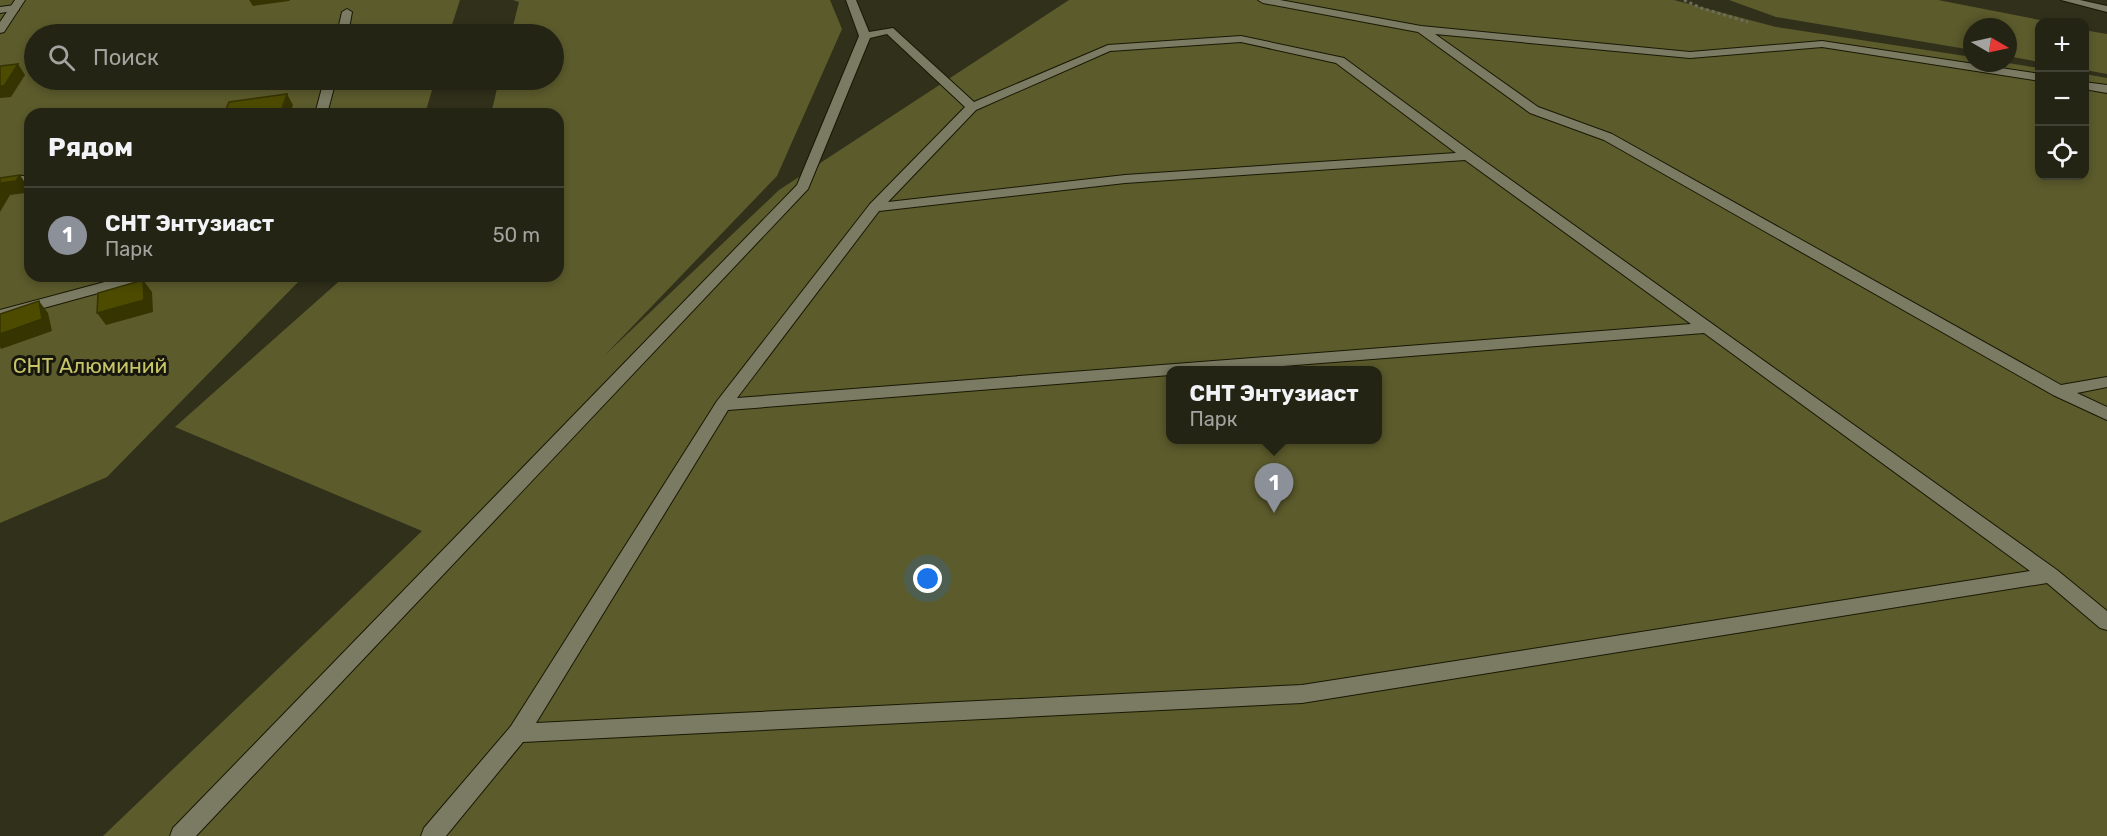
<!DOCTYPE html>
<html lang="ru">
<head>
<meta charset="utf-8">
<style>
	body { margin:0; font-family:Rubik,sans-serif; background:#2c2c1d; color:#f1f3f6 }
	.controls { position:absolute; right:18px; top:18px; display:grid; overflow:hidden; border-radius:12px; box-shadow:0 3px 9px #0003 }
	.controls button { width:54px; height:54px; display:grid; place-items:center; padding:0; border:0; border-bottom:2px solid #414134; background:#242414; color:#f1f3f6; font:30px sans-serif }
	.compass { position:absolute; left:1963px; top:18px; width:54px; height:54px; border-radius:50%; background:#242414; box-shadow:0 3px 9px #0003; rotate:99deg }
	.you { position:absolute; left:928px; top:579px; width:21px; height:21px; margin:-15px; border:4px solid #fff; border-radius:50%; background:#1a73e8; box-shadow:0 0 0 9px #1a73e833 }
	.badge { display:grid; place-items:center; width:39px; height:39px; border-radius:50%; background:#8c9099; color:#fff; font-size:20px; font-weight:700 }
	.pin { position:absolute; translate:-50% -50px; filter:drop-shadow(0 2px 3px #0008) }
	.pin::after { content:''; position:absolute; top:32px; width:21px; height:18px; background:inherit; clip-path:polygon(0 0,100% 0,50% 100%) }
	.popup { position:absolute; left:1166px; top:366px; width:216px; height:78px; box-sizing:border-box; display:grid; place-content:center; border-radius:12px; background:#242414; filter:drop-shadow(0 2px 4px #0005); font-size:20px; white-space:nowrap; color:#a3a4a0 }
	.popup b { font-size:22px; color:#f1f3f6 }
	.popup::after { content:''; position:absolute; left:50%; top:100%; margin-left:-12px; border:12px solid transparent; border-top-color:#242414 }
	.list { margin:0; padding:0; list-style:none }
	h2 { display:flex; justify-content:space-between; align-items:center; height:78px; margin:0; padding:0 24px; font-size:26px }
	h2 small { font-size:20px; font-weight:400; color:#a3a4a0 }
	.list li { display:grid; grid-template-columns:39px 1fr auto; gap:18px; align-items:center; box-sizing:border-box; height:96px; padding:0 24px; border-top:2px solid #414134 }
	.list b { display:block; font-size:22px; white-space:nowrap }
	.list p { margin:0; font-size:20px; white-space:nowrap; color:#a3a4a0 }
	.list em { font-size:20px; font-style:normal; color:#a3a4a0 }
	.icon { flex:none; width:33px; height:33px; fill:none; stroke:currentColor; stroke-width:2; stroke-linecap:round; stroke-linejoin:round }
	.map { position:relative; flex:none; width:2107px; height:836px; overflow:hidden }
	.search { position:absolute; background:#242414; box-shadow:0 3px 9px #0003; left:24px; top:24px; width:540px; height:66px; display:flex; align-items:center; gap:15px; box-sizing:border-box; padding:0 21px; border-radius:33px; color:#a3a4a0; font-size:22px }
	.panel { position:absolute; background:#242414; box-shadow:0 3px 9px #0003; left:24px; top:108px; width:540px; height:174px; border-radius:18px }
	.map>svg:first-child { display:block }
</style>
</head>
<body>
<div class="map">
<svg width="2107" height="836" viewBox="0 0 2107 836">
	<rect width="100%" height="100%" fill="#30301b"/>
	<g fill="#5c5b2c" fill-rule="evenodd">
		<path d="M 0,0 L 460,0 L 449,34 L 34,34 L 34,80 L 435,80 L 425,114 L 30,114 L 30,276 L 304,276 L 107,477 L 0,523 Z"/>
		<path d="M 513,0 L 830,0 L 842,29 L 777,176 L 604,356 L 779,190 L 1069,0 L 1674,0 L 1776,27 L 1972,57 L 1972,63 L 2008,63 L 2039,68 L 2040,176 L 2084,176 L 2085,74 L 2107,78 L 2107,836 L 103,836 L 422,531 L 175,427 L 345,276 L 558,276 L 558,114 L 491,114 L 499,80 L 554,80 L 554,34 L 511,34 L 519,2 ZM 1170,370 L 1378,370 L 1378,440 L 1170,440 Z"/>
		<path d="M 1729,0 L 1938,0 L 2050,22 L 2040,22 L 2039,62 L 2008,56 L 2008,27 L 1972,27 L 1972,50 L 1776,17 Z"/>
		<path d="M 2084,30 L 2107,34 L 2107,74 L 2085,70 Z"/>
	</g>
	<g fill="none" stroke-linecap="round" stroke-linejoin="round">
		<g stroke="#181804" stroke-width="2">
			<path id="service" d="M 15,0 L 25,0 L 4,32 L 0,33 L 0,22 Z"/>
		</g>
		<g stroke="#181804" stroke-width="2">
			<g id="minor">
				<path d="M 846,0 L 856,0 L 869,32 L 893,28 L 974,102 L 1108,45 L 1241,36 L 1344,58 L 1473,153 L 2057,570 L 2107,611 L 2107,630 L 2100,628 L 2047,583 L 1302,703 L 523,742 L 446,836 L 421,836 L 424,828 L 511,726 L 717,401 L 870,204 L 965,107 L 887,34 L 870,38 L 808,189 L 196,836 L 170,836 L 173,828 L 797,185 L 859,36 ZM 1241,42 L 1336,63 L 1456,153 L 1125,175 L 888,202 L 976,110 L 1110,51 ZM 1465,160 L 1691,324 L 737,398 L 879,211 L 1125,183 ZM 1704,333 L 2030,571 L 1302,685 L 536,723 L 728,410 L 1170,375 L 1170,370 L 1232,370 Z"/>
				<path d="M 1258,0 L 1280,0 L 1421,26 L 1690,52 L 1822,41 L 2040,74 L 2040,81 L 1822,47 L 1690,58 L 1435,34 L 1538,107 L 1612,134 L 2061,385 L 2107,377 L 2107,387 L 2077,393 L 2107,407 L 2107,420 L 2053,395 L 1604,140 L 1530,113 L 1418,32 L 1263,3 Z"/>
				<path d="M 15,5 L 19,6 L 19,10 L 0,13 L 0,7 Z"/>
				<path d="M 347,9 L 352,12 L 348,34 L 337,34 L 342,12 Z"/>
				<path d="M 324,80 L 336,80 L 327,114 L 315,114 Z"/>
				<path d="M 2084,82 L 2107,85 L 2107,93 L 2084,89 Z"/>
				<path d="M 30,175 L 30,183 L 0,187 L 0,179 Z"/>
				<path d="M 127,276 L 151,276 L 149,279 L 0,320 L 0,310 Z"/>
			</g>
		</g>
		<g stroke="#181804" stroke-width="2">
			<path id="tertiary" d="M 2061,0 L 2080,0 L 2107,6 L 2107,12 Z"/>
		</g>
		<path stroke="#6d6d5b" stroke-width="3" stroke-dasharray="3 3" stroke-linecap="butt" d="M 1684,0 L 1701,8 L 1748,22"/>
		<use href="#service" fill="#7b7b63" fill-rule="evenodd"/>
		<use href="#minor" fill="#7b7b63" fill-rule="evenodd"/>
		<use href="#tertiary" fill="#7b7b63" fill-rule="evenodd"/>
	</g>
	<g fill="#363400">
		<path d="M 249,0 L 290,0 L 289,1 L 253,6 Z"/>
		<path d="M 18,64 L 25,75 L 11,97 L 0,98 L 0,86 Z"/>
		<path d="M 287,94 L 293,105 L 290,114 L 266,114 Z"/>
		<path d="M 20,175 L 28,187 L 25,193 L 10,195 L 0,212 L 0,186 L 1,183 Z"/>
		<path d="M 143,280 L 152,292 L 153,312 L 106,325 L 97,313 Z"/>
		<path d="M 39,301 L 48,313 L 52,331 L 1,349 L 0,347 L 0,334 Z"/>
	</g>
	<g fill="#4d4b00" stroke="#363400" stroke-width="1.5">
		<path d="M 397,31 L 396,34 L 375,34 Z"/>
		<path d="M 18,64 L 4,86 L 0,86 L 0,66 Z"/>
		<path d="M 287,94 L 281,112 L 266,114 L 224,114 L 229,102 Z"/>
		<path d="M 20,175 L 16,181 L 1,183 L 0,186 L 0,178 Z"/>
		<path d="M 143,280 L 144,300 L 97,313 L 98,293 Z"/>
		<path d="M 39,301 L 42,319 L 0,334 L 0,314 Z"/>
	</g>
	<g text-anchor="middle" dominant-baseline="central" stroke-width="6" stroke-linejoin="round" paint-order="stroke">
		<g font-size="21" fill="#c6c466" stroke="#17170e">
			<text x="90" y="365">СНТ Алюминий</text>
		</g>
	</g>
</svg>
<div class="controls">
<button>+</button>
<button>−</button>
<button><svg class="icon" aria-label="locate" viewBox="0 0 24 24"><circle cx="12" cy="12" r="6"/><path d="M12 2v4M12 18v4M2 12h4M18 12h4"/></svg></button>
</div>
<svg class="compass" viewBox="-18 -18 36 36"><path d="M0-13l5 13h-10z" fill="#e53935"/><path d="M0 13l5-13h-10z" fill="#a3a4a0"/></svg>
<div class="you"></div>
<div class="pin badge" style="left:1274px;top:513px">1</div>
<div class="popup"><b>СНТ Энтузиаст</b>Парк</div>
<div class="search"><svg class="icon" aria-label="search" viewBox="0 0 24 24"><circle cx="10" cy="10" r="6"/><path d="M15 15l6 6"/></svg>Поиск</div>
<section class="panel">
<h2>Рядом<small></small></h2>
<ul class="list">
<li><span class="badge">1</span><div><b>СНТ Энтузиаст</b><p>Парк</p></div><em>50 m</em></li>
</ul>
</section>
</div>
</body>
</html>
